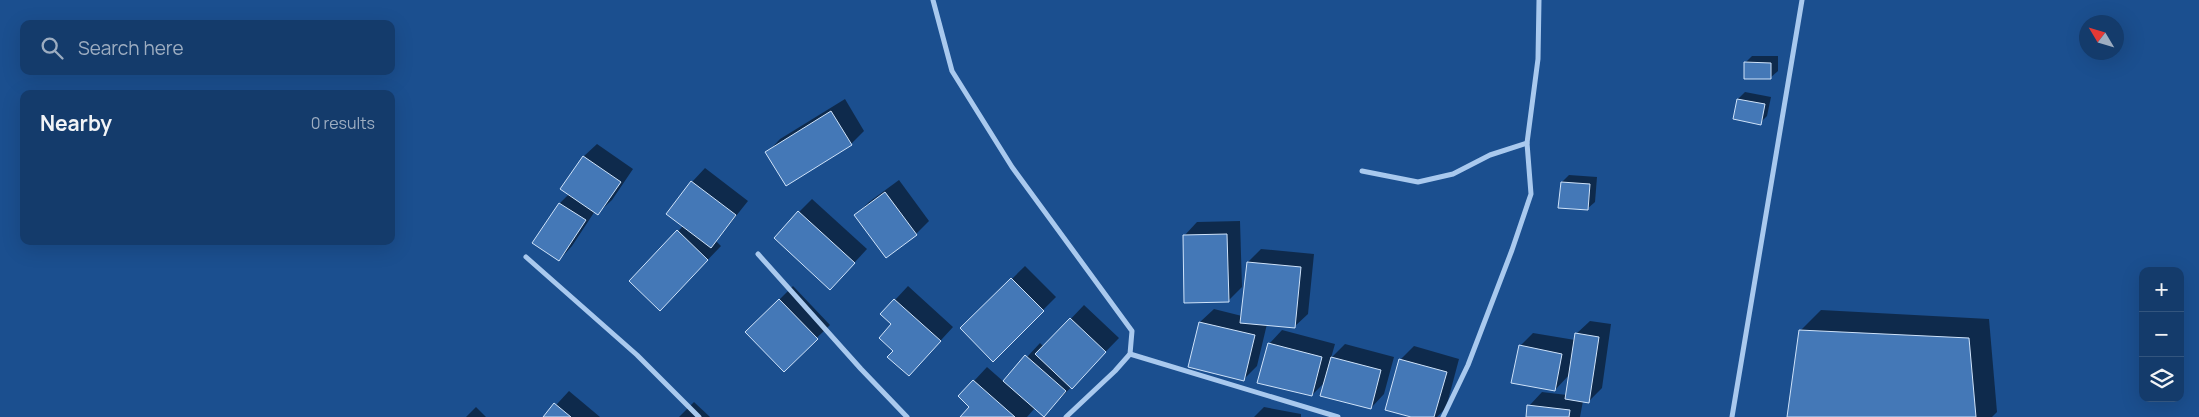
<!DOCTYPE html>
<html lang="en">
<head>
<meta charset="utf-8">
<style>
	body { margin:0; font-family:Manrope,sans-serif; background:#214673; color:#f1f3f6 }
	.controls { position:absolute; right:15px; bottom:15px; display:grid; overflow:hidden; border-radius:10px; box-shadow:0 5px 20px #0002 }
	.controls button { width:45px; height:45px; display:grid; place-items:center; padding:0; border:0; border-bottom:1px solid #33557e; background:#143b6b; color:#f1f3f6; font:25px sans-serif }
	.compass { position:absolute; left:2079px; top:15px; width:45px; height:45px; border-radius:50%; background:#143b6b; box-shadow:0 5px 20px #0002; rotate:308deg }
	.list { margin:0; padding:0; list-style:none }
	h2 { display:flex; justify-content:space-between; align-items:center; height:65px; margin:0; padding:0 20px; font-size:21px }
	h2 small { font-size:16px; font-weight:400; color:#9dadc1 }
	.icon { flex:none; width:28px; height:28px; fill:none; stroke:currentColor; stroke-width:2; stroke-linecap:round; stroke-linejoin:round }
	.map { position:relative; flex:none; width:2199px; height:417px; overflow:hidden }
	.search { position:absolute; background:#143b6b; box-shadow:0 5px 20px #0002; left:20px; top:20px; width:375px; height:55px; display:flex; align-items:center; gap:12px; box-sizing:border-box; padding:0 18px; border-radius:10px; color:#9dadc1; font-size:19px }
	.panel { position:absolute; background:#143b6b; box-shadow:0 5px 20px #0002; left:20px; top:90px; width:375px; height:155px; border-radius:10px }
	.map>svg:first-child { display:block }
</style>
</head>
<body>
<div class="map">
<svg width="2199" height="417" viewBox="0 0 2199 417">
	<rect width="100%" height="100%" fill="#1b4f8f"/>
	<g fill="#0007">
		<path d="M 1752,56 L 1778,56 L 1778,71 L 1770,78 L 1745,63 Z"/>
		<path d="M 1745,92 L 1771,97 L 1767,116 L 1760,123 L 1738,99 Z"/>
		<path d="M 845,99 L 864,131 L 851,144 L 767,153 L 780,139 Z"/>
		<path d="M 597,144 L 633,169 L 612,200 L 598,213 L 595,211 L 572,246 L 559,260 L 534,243 L 560,203 L 569,194 L 583,157 Z"/>
		<path d="M 705,168 L 748,201 L 716,241 L 721,246 L 673,296 L 630,281 L 683,226 L 692,182 Z"/>
		<path d="M 1569,175 L 1597,177 L 1595,202 L 1587,209 L 1562,182 Z"/>
		<path d="M 899,180 L 929,221 L 916,234 L 856,215 L 869,202 Z"/>
		<path d="M 812,199 L 867,249 L 843,275 L 799,212 Z"/>
		<path d="M 1240,221 L 1242,287 L 1228,301 L 1184,236 L 1197,222 Z"/>
		<path d="M 1261,249 L 1314,254 L 1308,314 L 1294,327 L 1267,324 L 1257,366 L 1244,379 L 1190,366 L 1200,322 L 1214,309 L 1242,316 L 1248,262 Z"/>
		<path d="M 1025,266 L 1056,297 L 993,360 L 962,328 Z"/>
		<path d="M 793,286 L 830,325 L 784,370 L 747,332 Z"/>
		<path d="M 908,286 L 953,327 L 909,375 L 895,351 L 893,324 L 882,314 Z"/>
		<path d="M 1084,305 L 1119,338 L 1044,415 L 1035,408 L 1027,417 L 962,417 L 971,407 L 960,396 L 987,367 L 1004,382 L 1040,343 L 1044,347 Z"/>
		<path d="M 1821,310 L 1989,319 L 1997,412 L 1992,417 L 1789,417 L 1801,330 Z"/>
		<path d="M 1590,321 L 1611,324 L 1602,388 L 1588,402 L 1583,401 L 1580,417 L 1527,417 L 1529,406 L 1542,392 L 1567,395 L 1570,374 L 1555,390 L 1520,346 L 1533,333 L 1575,340 L 1576,334 Z"/>
		<path d="M 1282,330 L 1335,344 L 1331,358 L 1345,344 L 1394,357 L 1384,394 L 1371,408 L 1326,381 L 1312,395 L 1269,344 Z"/>
		<path d="M 1414,346 L 1459,359 L 1446,408 L 1437,417 L 1416,417 L 1400,360 Z"/>
		<path d="M 569,391 L 600,417 L 545,417 Z"/>
		<path d="M 694,402 L 710,417 L 679,417 Z"/>
		<path d="M 476,407 L 486,417 L 466,417 Z"/>
		<path d="M 1264,407 L 1301,414 L 1301,417 L 1254,417 Z"/>
	</g>
	<g fill="#4478b7" stroke="#cfe3fa">
		<path d="M 1744,62 L 1771,63 L 1771,79 L 1744,79 Z"/>
		<path d="M 1737,99 L 1765,104 L 1761,125 L 1733,119 Z"/>
		<path d="M 831,111 L 852,145 L 786,186 L 765,152 Z"/>
		<path d="M 583,156 L 621,182 L 598,215 L 560,189 Z"/>
		<path d="M 691,181 L 736,215 L 711,248 L 666,214 Z"/>
		<path d="M 1561,182 L 1590,184 L 1588,210 L 1558,208 Z"/>
		<path d="M 885,192 L 917,235 L 886,258 L 854,215 Z"/>
		<path d="M 559,203 L 586,220 L 559,261 L 532,243 Z"/>
		<path d="M 798,211 L 855,263 L 830,290 L 774,238 Z"/>
		<path d="M 677,230 L 708,260 L 660,311 L 629,281 Z"/>
		<path d="M 1227,234 L 1229,302 L 1184,303 L 1183,235 Z"/>
		<path d="M 1247,262 L 1301,267 L 1295,328 L 1240,323 Z"/>
		<path d="M 1011,278 L 1044,311 L 993,362 L 960,328 Z"/>
		<path d="M 779,299 L 818,339 L 784,372 L 745,332 Z"/>
		<path d="M 894,299 L 941,341 L 909,376 L 887,357 L 893,351 L 879,338 L 891,324 L 880,314 Z"/>
		<path d="M 1070,318 L 1106,352 L 1072,389 L 1035,354 Z"/>
		<path d="M 1199,322 L 1255,335 L 1244,381 L 1188,367 Z"/>
		<path d="M 1799,330 L 1969,338 L 1976,417 L 1787,417 Z"/>
		<path d="M 1575,333 L 1599,337 L 1589,403 L 1565,399 Z"/>
		<path d="M 1268,343 L 1322,357 L 1312,396 L 1257,383 Z"/>
		<path d="M 1519,345 L 1562,354 L 1555,391 L 1511,383 Z"/>
		<path d="M 1025,355 L 1066,391 L 1044,417 L 1003,381 Z"/>
		<path d="M 1331,357 L 1381,370 L 1371,409 L 1320,396 Z"/>
		<path d="M 1399,359 L 1447,372 L 1434,417 L 1411,417 L 1385,410 Z"/>
		<path d="M 973,380 L 1015,417 L 960,417 L 969,407 L 958,396 Z"/>
		<path d="M 554,403 L 571,417 L 543,417 Z"/>
		<path d="M 1527,405 L 1570,410 L 1569,417 L 1526,417 Z"/>
	</g>
	<g fill="none" stroke-linecap="round" stroke-linejoin="round">
		<g stroke="#a9c9ee" stroke-width="5">
			<path d="M 933,0 L 952,71 L 1012,167 L 1132,331 L 1130,354 L 1115,371 L 1066,417"/>
			<path d="M 1362,171 L 1418,182 L 1453,174 L 1490,155 L 1527,143 L 1538,59 L 1539,0"/>
			<path d="M 758,254 L 861,369 L 907,417"/>
			<path d="M 526,257 L 637,355 L 699,417"/>
			<path d="M 1130,354 L 1338,417"/>
			<path d="M 1443,417 L 1468,365 L 1512,250 L 1531,194 L 1527,143"/>
			<path d="M 1732,417 L 1802,0"/>
		</g>
	</g>
</svg>
<div class="controls">
<button>+</button>
<button>−</button>
<button><svg class="icon" aria-label="layers" viewBox="0 0 24 24"><path d="M12 4l9 5-9 5-9-5zM3 14l9 5 9-5"/></svg></button>
</div>
<svg class="compass" viewBox="-18 -18 36 36"><path d="M0-13l5 13h-10z" fill="#e53935"/><path d="M0 13l5-13h-10z" fill="#9dadc1"/></svg>
<div class="search"><svg class="icon" aria-label="search" viewBox="0 0 24 24"><circle cx="10" cy="10" r="6"/><path d="M15 15l6 6"/></svg>Search here</div>
<section class="panel">
<h2>Nearby<small>0 results</small></h2>
<ul class="list">
</ul>
</section>
</div>
</body>
</html>
